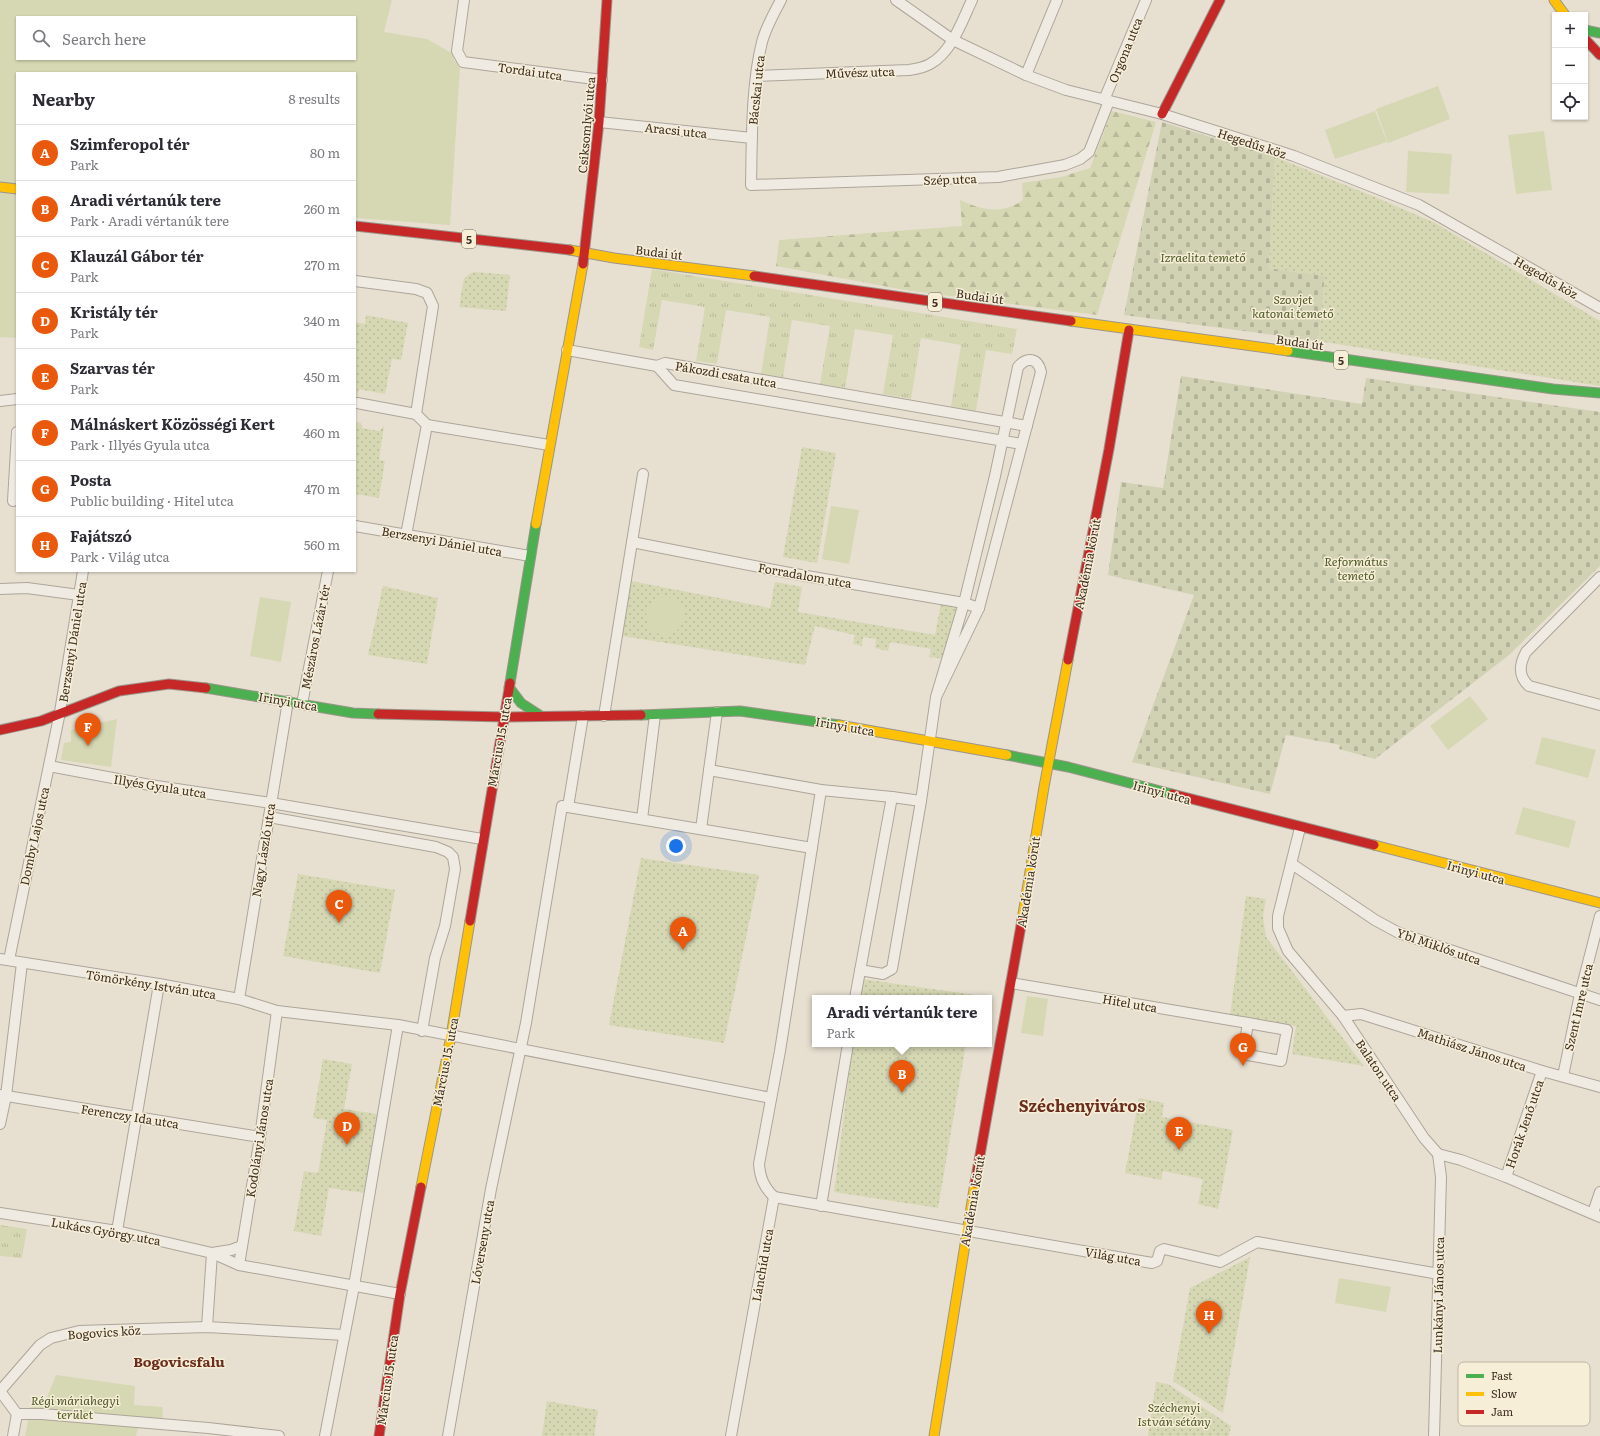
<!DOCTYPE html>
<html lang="en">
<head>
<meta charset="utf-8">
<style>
	body { margin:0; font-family:Literata,serif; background:#f7f7f7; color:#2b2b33 }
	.controls { position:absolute; right:12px; top:12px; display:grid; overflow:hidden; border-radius:0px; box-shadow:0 1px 3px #0004 }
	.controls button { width:36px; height:36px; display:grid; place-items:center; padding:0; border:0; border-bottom:1px solid #e1e1e2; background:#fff; color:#2b2b33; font:20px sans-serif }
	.you { position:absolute; left:676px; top:846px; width:14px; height:14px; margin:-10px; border:3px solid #fff; border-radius:50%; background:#1a73e8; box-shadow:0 0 0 6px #1a73e833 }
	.badge { display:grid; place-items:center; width:26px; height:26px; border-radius:50%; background:#ea580c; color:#fff; font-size:13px; font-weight:700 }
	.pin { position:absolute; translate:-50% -33px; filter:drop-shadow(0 1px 2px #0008) }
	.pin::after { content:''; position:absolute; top:21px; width:14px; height:12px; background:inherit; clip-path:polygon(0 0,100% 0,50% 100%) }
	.popup { position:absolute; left:812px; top:995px; width:180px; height:52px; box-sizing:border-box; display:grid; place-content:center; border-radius:0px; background:#fff; filter:drop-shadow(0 1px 3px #0005); font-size:13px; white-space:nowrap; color:#7c7c81 }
	.popup b { font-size:15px; color:#2b2b33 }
	.popup::after { content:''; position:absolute; left:50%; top:100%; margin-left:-8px; border:8px solid transparent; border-top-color:#fff }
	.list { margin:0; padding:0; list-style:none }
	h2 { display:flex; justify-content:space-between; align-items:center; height:52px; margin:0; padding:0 16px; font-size:17px }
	h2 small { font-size:13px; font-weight:400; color:#7c7c81 }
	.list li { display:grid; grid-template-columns:26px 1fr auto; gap:12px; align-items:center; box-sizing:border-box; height:56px; padding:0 16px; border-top:1px solid #e1e1e2 }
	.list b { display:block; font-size:15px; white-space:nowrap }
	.list p { margin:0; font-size:13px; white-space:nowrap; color:#7c7c81 }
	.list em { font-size:13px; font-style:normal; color:#7c7c81 }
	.icon { flex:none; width:22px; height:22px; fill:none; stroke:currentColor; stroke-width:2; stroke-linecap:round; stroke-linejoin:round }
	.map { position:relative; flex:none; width:1600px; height:1436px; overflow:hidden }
	.search { position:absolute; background:#fff; box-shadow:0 1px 3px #0004; left:16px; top:16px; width:340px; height:44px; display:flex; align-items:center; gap:10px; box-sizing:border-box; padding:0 14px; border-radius:0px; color:#7c7c81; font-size:15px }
	.panel { position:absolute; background:#fff; box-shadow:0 1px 3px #0004; left:16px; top:72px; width:340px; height:500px; border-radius:0px }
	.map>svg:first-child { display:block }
</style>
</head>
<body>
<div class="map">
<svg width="1600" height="1436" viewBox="0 0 1600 1436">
	<defs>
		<pattern id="grass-tufts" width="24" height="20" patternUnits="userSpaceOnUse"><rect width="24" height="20" fill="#d6d7b3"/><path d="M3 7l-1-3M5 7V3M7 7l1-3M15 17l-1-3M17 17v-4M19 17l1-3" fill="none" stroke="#b9b99a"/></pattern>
		<pattern id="forest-firs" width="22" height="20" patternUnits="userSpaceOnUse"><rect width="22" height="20" fill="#d6d7b3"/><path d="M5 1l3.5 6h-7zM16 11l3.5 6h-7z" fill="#b9b99a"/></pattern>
		<pattern id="cemetery-stones" width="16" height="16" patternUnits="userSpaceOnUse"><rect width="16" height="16" fill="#d1d1b3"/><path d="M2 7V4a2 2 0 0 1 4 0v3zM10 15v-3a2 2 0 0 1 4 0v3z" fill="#b4b49a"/></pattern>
		<pattern id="park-dots" width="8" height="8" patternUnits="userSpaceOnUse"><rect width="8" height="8" fill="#d6d7b3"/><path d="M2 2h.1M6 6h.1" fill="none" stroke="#b9b99a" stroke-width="1.8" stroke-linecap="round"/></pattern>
	</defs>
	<rect width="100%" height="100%" fill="#e7e0d1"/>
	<g fill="url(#grass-tufts)">
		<path d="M 652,269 L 1017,329 L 1012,354 L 986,350 L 976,411 L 951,407 L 961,345 L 921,338 L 911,399 L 883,394 L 893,335 L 855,329 L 845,388 L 820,384 L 830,326 L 792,320 L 783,378 L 761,374 L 770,317 L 726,310 L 717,364 L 696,361 L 705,307 L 662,300 L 653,350 L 639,347 Z"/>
		<path d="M 0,1225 L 27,1229 L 22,1258 L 0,1256 Z"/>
	</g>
	<path fill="url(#forest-firs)" d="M 1112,111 L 1156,122 L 1097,315 L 905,290 L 776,266 L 779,240 L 962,226 L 960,200 C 982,210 1002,215 1023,200 L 1022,183 L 1061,177 L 1090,168 Z"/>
	<g fill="url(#cemetery-stones)">
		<path d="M 1162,122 L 1275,157 L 1269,268 L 1325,276 L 1318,341 L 1124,315 Z"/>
		<path d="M 1181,376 L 1362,404 L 1366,378 L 1600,412 L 1600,566 L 1509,655 L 1375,759 L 1339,749 L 1340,745 L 1286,735 L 1270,794 L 1132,762 L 1194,595 L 1108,575 L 1121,482 L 1163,488 Z"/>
	</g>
	<g fill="url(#park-dots)">
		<path d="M 1275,157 L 1375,197 L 1435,223 L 1600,321 L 1600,386 L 1318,341 L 1325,276 L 1269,268 Z"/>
		<path d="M 476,272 L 510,275 L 506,311 L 459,307 L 464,278 L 471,273 Z"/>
		<path d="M 366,315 L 408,323 L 401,360 L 392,359 L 385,394 L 359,389 L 355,408 L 355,322 L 365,324 Z"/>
		<path d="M 355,422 L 361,423 L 362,428 L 379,431 L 384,426 L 379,460 L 385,461 L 379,498 L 355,494 Z"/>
		<path d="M 802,447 L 836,453 L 817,563 L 783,557 Z"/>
		<path d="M 631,581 L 770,608 L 775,582 L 802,587 L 798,612 L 935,635 L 941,603 L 959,606 L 944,659 L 929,657 L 931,649 L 890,642 L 888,651 L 875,648 L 876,639 L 863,637 L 862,646 L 853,644 L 855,635 L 815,626 L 805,665 L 622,636 Z"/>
		<path d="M 383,586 L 438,598 L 427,664 L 368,655 Z"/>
		<path d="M 641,858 L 759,875 L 724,1043 L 609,1025 Z"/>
		<path d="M 298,874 L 395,890 L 380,973 L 283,956 Z"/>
		<path d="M 1246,896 L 1266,899 L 1263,917 L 1266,937 L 1364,1066 L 1292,1054 L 1296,1026 L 1230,1015 Z"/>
		<path d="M 862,979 L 975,995 L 974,998 L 859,998 Z"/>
		<path d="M 853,1044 L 966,1044 L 938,1208 L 834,1192 Z"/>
		<path d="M 323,1059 L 352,1064 L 344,1109 L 377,1114 L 364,1193 L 329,1188 L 321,1236 L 294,1231 L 304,1171 L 318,1173 L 327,1120 L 313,1118 Z"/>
		<path d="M 1139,1098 L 1164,1103 L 1162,1117 L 1233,1130 L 1218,1209 L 1198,1204 L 1203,1179 L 1163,1171 L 1161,1180 L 1125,1173 Z"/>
		<path d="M 1250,1257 L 1223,1413 L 1173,1381 L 1190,1288 Z"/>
		<path d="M 1156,1382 L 1168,1384 L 1231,1426 L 1229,1436 L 1148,1436 Z"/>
		<path d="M 547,1401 L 598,1410 L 594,1436 L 542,1436 Z"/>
	</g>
	<g fill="#d6d7b3" fill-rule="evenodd">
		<path d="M 0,0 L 392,0 L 384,32 L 427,39 L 453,54 L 454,60 L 460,68 L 450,225 L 355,218 L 355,73 L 17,73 L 17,338 L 0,337 ZM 17,17 L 355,17 L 355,59 L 17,59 Z"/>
		<path d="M 1438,86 L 1450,119 L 1388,143 L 1376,109 Z"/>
		<path d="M 1375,111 L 1387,142 L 1335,159 L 1325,130 Z"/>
		<path d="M 1544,131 L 1552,190 L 1516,194 L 1508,135 Z"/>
		<path d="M 1408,151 L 1452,154 L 1449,194 L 1406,192 Z"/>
		<path d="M 831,506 L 859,510 L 849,564 L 822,559 Z"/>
		<circle cx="665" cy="616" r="19"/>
		<path d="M 260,597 L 291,602 L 281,662 L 250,656 Z"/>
		<path d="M 1470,696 L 1488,719 L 1448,750 L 1430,726 Z"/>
		<path d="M 117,719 L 111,767 L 61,760 L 64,743 L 71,742 L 71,730 Z"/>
		<path d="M 1542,737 L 1596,750 L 1588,778 L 1535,764 Z"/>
		<path d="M 1523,807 L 1576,821 L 1569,848 L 1515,834 Z"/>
		<path d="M 1027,996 L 1048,999 L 1043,1036 L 1021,1033 Z"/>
		<path d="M 1339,1278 L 1391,1287 L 1386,1312 L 1335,1303 Z"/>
		<path d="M 56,1375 L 135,1386 L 134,1405 L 163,1407 L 162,1428 L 138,1427 L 136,1436 L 25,1436 L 32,1399 L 46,1400 Z"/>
	</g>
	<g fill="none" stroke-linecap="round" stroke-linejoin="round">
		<g stroke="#ada599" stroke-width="12">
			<g id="street">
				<path d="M 464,0 L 457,51 L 463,62 L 602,80"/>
				<path d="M 781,0 C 774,13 766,27 762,42 C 751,86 752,139 751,185 L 998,177 L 1065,165 L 1080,159 L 1089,152 L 1109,101"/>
				<path d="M 896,0 L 953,40 L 1026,75 L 1066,90 L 1162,114 L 1294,156 L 1419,205 L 1600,308"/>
				<path d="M 1026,75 L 1057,0"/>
				<path d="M 757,76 L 909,70 C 916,69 923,68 930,64 C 952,52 962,21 972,0"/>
				<path d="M 1104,100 L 1146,0"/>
				<path d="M 599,122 L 752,138"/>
				<path d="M 355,281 L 416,289 L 427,293 L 433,306 L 416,414 L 427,425 L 406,535"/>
				<path d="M 567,350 L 657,366"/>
				<path d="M 657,366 L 674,385 L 1022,444"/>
				<path d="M 657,366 L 665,363 L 1027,426"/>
				<path d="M 0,401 L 17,399"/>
				<path d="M 357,403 L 416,414"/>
				<path d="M 427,425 L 549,445"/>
				<path d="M 13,501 L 17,432"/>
				<path d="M 355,526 L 530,556"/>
				<path d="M 632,542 L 643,474"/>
				<path d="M 1600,577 L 1526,652 C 1519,665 1518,676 1529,686 L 1600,705"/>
				<path d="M 0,589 L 27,588 L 79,595"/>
				<path d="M 302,704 L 328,571"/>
				<path d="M 604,716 L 632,542 L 795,574 L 964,603 L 979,608"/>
				<path d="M 49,766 L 150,785 L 271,803 L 482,839"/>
				<path d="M 709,770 L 821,790 L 892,797"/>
				<path d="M 568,807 L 583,716"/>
				<path d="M 269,817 L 436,847 L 448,852 L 453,857 L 455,869 L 445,926 L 435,958 L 422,1031"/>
				<path d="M 642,819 L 655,715"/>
				<path d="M 1300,828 L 1278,916 L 1278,928 L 1288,951 L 1343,1016 L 1424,1138 L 1438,1154 L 1461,1160 L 1506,1177 L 1600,1217"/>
				<path d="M 701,829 L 717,712"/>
				<path d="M 1292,864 L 1375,920 L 1399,933 L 1600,1000"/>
				<path d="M 0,959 L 159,984 L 239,999 L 277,1011 L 398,1025 L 771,1098"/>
				<path d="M 9,960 L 60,712 L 83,571"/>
				<path d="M 860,970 L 883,974 L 892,969 L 921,801"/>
				<path d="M 1011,983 L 1248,1023 L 1287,1030 L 1281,1061 L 1243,1054 L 1248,1023"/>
				<path d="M 855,998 L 892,797 L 921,801 L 936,697 L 964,603 L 995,476 L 1018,367 C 1027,356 1038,358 1041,372 L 979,608 L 936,697"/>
				<path d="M 239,999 L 288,701"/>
				<path d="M 1343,1016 L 1361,1014 L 1542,1071 L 1600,1087"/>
				<path d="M 1563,1076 L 1580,994 L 1600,916"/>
				<path d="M 0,1095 L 260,1137"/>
				<path d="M 0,1124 L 6,1096 L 22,963"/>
				<path d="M 1506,1177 L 1542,1071"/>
				<path d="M 774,1197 L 1152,1263 L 1157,1261 L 1160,1251 L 1164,1249 L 1220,1262 L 1257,1242 L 1439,1274"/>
				<path d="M 774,1197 C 764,1187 760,1178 759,1164 L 780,1051 L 821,790"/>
				<path d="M 821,1206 L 848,1044"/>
				<path d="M 0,1213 L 117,1231 L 212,1253 L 239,1265 L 400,1294"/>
				<path d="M 1593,1213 L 1600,1192"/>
				<path d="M 117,1231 L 159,984"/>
				<path d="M 239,1265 L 260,1137 L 277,1011"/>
				<path d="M 207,1327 L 212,1253 L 231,1250 L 242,1246"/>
				<path d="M 0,1391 L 40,1345 L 51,1338 L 79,1331 L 207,1327 L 344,1335"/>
				<path d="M 0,1391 L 17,1414 L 13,1436"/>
				<path d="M 17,1414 L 42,1414 L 208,1428 L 279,1436"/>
				<path d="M 325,1436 L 354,1286 L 398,1025"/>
				<path d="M 448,1436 L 491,1189 L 526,1023 L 562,806 L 812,848"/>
				<path d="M 731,1436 L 774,1197"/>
				<path d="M 1434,1436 L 1441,1177 L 1438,1154"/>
			</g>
		</g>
		<g stroke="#9c958a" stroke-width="11">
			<g id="fast">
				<path d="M 1585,30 L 1600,33"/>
				<path d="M 1288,351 L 1553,389 L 1600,393"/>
				<path d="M 510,683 L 536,524"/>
				<path d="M 509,687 L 521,703 L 541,716"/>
				<path d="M 206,688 L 353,713 L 378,714"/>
				<path d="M 641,715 L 740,711 L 839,725"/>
				<path d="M 1007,755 L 1068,767 L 1172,794"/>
			</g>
		</g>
		<g stroke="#9c958a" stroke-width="11">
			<g id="slow">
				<path d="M 1554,0 L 1565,15"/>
				<path d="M 0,187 L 17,189"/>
				<path d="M 570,250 L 614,258 L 754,276"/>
				<path d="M 1071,321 L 1288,351"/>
				<path d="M 536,524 L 583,264"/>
				<path d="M 839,725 L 1007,755"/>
				<path d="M 1374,845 L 1600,903"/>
				<path d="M 1022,920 L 1044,787 L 1068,660"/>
				<path d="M 421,1187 L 451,1036 L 470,921"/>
				<path d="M 934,1436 L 975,1183"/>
			</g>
		</g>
		<g stroke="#9c958a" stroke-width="11">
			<g id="jam">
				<path d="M 1585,39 L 1600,55"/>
				<path d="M 1162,114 L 1220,0"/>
				<path d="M 355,226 L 570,250"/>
				<path d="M 583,264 L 599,122 L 607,0"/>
				<path d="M 754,276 L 1071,321"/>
				<path d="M 1068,660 L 1109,449 L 1129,330"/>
				<path d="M 378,714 L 504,717 L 641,715"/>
				<path d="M 0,730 L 41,721 L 119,691 L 169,684 L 206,688"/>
				<path d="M 1172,794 L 1374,845"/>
				<path d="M 470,921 L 510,683"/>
				<path d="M 975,1183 L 1022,920"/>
				<path d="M 379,1436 L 400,1294 L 421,1187"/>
			</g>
		</g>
		<use href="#street" stroke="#efebe3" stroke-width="10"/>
		<use href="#fast" stroke="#4caf50" stroke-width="9"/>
		<use href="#slow" stroke="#ffc107" stroke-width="9"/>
		<use href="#jam" stroke="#c62828" stroke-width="9"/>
	</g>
	<g text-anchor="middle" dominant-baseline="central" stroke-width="3" stroke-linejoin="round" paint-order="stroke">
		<g fill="#f7eed8" stroke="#756857" stroke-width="1">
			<rect x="462" y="230" width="14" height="18" rx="3"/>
			<rect x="928" y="293" width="14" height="18" rx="3"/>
			<rect x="1334" y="351" width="14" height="18" rx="3"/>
		</g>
		<g font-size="11" font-weight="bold" fill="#3d2e20">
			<text x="469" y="239">5</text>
			<text x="935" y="302">5</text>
			<text x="1341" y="360">5</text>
		</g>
		<g font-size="12" fill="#3d2e20" stroke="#f7eed8">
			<text transform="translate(1125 50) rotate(-68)">Orgona utca</text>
			<text transform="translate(530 71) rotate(8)">Tordai utca</text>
			<text transform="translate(860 72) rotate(-2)">Művész utca</text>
			<text transform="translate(756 90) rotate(-84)">Bácskai utca</text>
			<text transform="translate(586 125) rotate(-85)">Csíksomlyói utca</text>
			<text transform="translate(676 130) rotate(6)">Aracsi utca</text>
			<text transform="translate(1252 143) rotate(18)">Hegedűs köz</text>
			<text transform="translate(950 179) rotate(-2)">Szép utca</text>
			<text transform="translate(659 252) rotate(7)">Budai út</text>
			<text transform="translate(1546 277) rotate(30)">Hegedűs köz</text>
			<text transform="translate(980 296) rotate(8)">Budai út</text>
			<text transform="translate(1300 342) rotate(8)">Budai út</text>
			<text transform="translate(726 374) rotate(10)">Pákozdi csata utca</text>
			<text transform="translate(442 541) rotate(10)">Berzsenyi Dániel utca</text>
			<text transform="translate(1087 564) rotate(-79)">Akadémia körút</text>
			<text transform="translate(805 575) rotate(10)">Forradalom utca</text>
			<text transform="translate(315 637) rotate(-79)">Mészáros Lázár tér</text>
			<text transform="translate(72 642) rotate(-81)">Berzsenyi Dániel utca</text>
			<text transform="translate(288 701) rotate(10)">Irinyi utca</text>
			<text transform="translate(845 726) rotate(10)">Irinyi utca</text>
			<text transform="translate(499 742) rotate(-80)">Március 15. utca</text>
			<text transform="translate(160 786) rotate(9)">Illyés Gyula utca</text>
			<text transform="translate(1162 792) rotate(15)">Irinyi utca</text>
			<text transform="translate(34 836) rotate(-78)">Domby Lajos utca</text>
			<text transform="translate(263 850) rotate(-81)">Nagy László utca</text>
			<text transform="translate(1476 872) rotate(15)">Irinyi utca</text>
			<text transform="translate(1028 882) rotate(-81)">Akadémia körút</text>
			<text transform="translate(1439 946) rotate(19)">Ybl Miklós utca</text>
			<text transform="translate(151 984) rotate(9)">Tömörkény István utca</text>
			<text transform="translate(1130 1003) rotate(10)">Hitel utca</text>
			<text transform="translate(1578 1007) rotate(-77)">Szent Imre utca</text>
			<text transform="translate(1472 1049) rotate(18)">Mathiász János utca</text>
			<text transform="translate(445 1062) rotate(-79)">Március 15. utca</text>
			<text transform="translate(1379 1070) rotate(56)">Balaton utca</text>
			<text transform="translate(130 1116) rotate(9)">Ferenczy Ida utca</text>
			<text transform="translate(1524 1124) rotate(-71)">Horák Jenő utca</text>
			<text transform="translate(259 1138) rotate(-81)">Kodolányi János utca</text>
			<text transform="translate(972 1201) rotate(-80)">Akadémia körút</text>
			<text transform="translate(106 1231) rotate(10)">Lukács György utca</text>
			<text transform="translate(482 1242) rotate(-80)">Lóverseny utca</text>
			<text transform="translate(1113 1256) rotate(10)">Világ utca</text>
			<text transform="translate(762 1265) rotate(-80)">Lánchíd utca</text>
			<text transform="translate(1438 1295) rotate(-89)">Lunkányi János utca</text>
			<text transform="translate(104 1332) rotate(-4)">Bogovics köz</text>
			<text transform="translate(387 1380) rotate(-82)">Március 15. utca</text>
		</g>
		<g font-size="12" font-style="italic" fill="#4d5a26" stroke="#f7eed8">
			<text x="1203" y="257">Izraelita temető</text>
			<text x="1293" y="299">Szovjet<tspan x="1293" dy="14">katonai temető</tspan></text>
			<text x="1356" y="561">Református<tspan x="1356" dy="14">temető</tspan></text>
			<text x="75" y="1400">Régi máriahegyi<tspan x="75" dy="14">terület</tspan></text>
			<text x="1174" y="1407">Széchenyi<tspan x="1174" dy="14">István sétány</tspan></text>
		</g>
		<g font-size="14" font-weight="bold" fill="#6b2e1e" stroke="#f7eed8">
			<text x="179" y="1361">Bogovicsfalu</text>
		</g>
		<g font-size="16" font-weight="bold" fill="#6b2e1e" stroke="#f7eed8">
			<text x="1082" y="1105">Széchenyiváros</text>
		</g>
	</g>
	<rect x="1458" y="1362" width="132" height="64" rx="6" fill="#f7eed8" stroke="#bfb4a1" stroke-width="1"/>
	<rect x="1466" y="1374" width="18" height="4" fill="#4caf50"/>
	<rect x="1466" y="1392" width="18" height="4" fill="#ffc107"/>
	<rect x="1466" y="1410" width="18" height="4" fill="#c62828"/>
	<g font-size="11" fill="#3d2e20">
		<text x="1491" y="1380">Fast</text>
		<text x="1491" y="1398">Slow</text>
		<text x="1491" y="1416">Jam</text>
	</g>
</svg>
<div class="controls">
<button>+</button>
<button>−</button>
<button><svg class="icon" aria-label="locate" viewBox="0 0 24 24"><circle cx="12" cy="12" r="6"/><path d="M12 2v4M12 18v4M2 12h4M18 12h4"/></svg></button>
</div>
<div class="you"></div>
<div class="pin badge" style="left:683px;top:950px">A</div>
<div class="pin badge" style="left:902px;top:1093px">B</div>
<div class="popup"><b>Aradi vértanúk tere</b>Park</div>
<div class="pin badge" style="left:339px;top:923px">C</div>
<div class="pin badge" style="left:347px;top:1145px">D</div>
<div class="pin badge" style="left:1179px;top:1150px">E</div>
<div class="pin badge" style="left:88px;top:746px">F</div>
<div class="pin badge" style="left:1243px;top:1066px">G</div>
<div class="pin badge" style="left:1209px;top:1334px">H</div>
<div class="search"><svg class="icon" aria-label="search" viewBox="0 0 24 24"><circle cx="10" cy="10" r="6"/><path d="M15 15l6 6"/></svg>Search here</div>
<section class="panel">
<h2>Nearby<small>8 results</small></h2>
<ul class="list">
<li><span class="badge">A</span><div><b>Szimferopol tér</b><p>Park</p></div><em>80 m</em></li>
<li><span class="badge">B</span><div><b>Aradi vértanúk tere</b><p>Park · Aradi vértanúk tere</p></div><em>260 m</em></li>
<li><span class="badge">C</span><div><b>Klauzál Gábor tér</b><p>Park</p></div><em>270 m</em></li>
<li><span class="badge">D</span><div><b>Kristály tér</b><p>Park</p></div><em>340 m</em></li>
<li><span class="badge">E</span><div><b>Szarvas tér</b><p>Park</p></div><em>450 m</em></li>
<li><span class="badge">F</span><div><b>Málnáskert Közösségi Kert</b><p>Park · Illyés Gyula utca</p></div><em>460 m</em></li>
<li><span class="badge">G</span><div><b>Posta</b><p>Public building · Hitel utca</p></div><em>470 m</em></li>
<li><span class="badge">H</span><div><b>Fajátszó</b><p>Park · Világ utca</p></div><em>560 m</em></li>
</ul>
</section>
</div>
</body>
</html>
